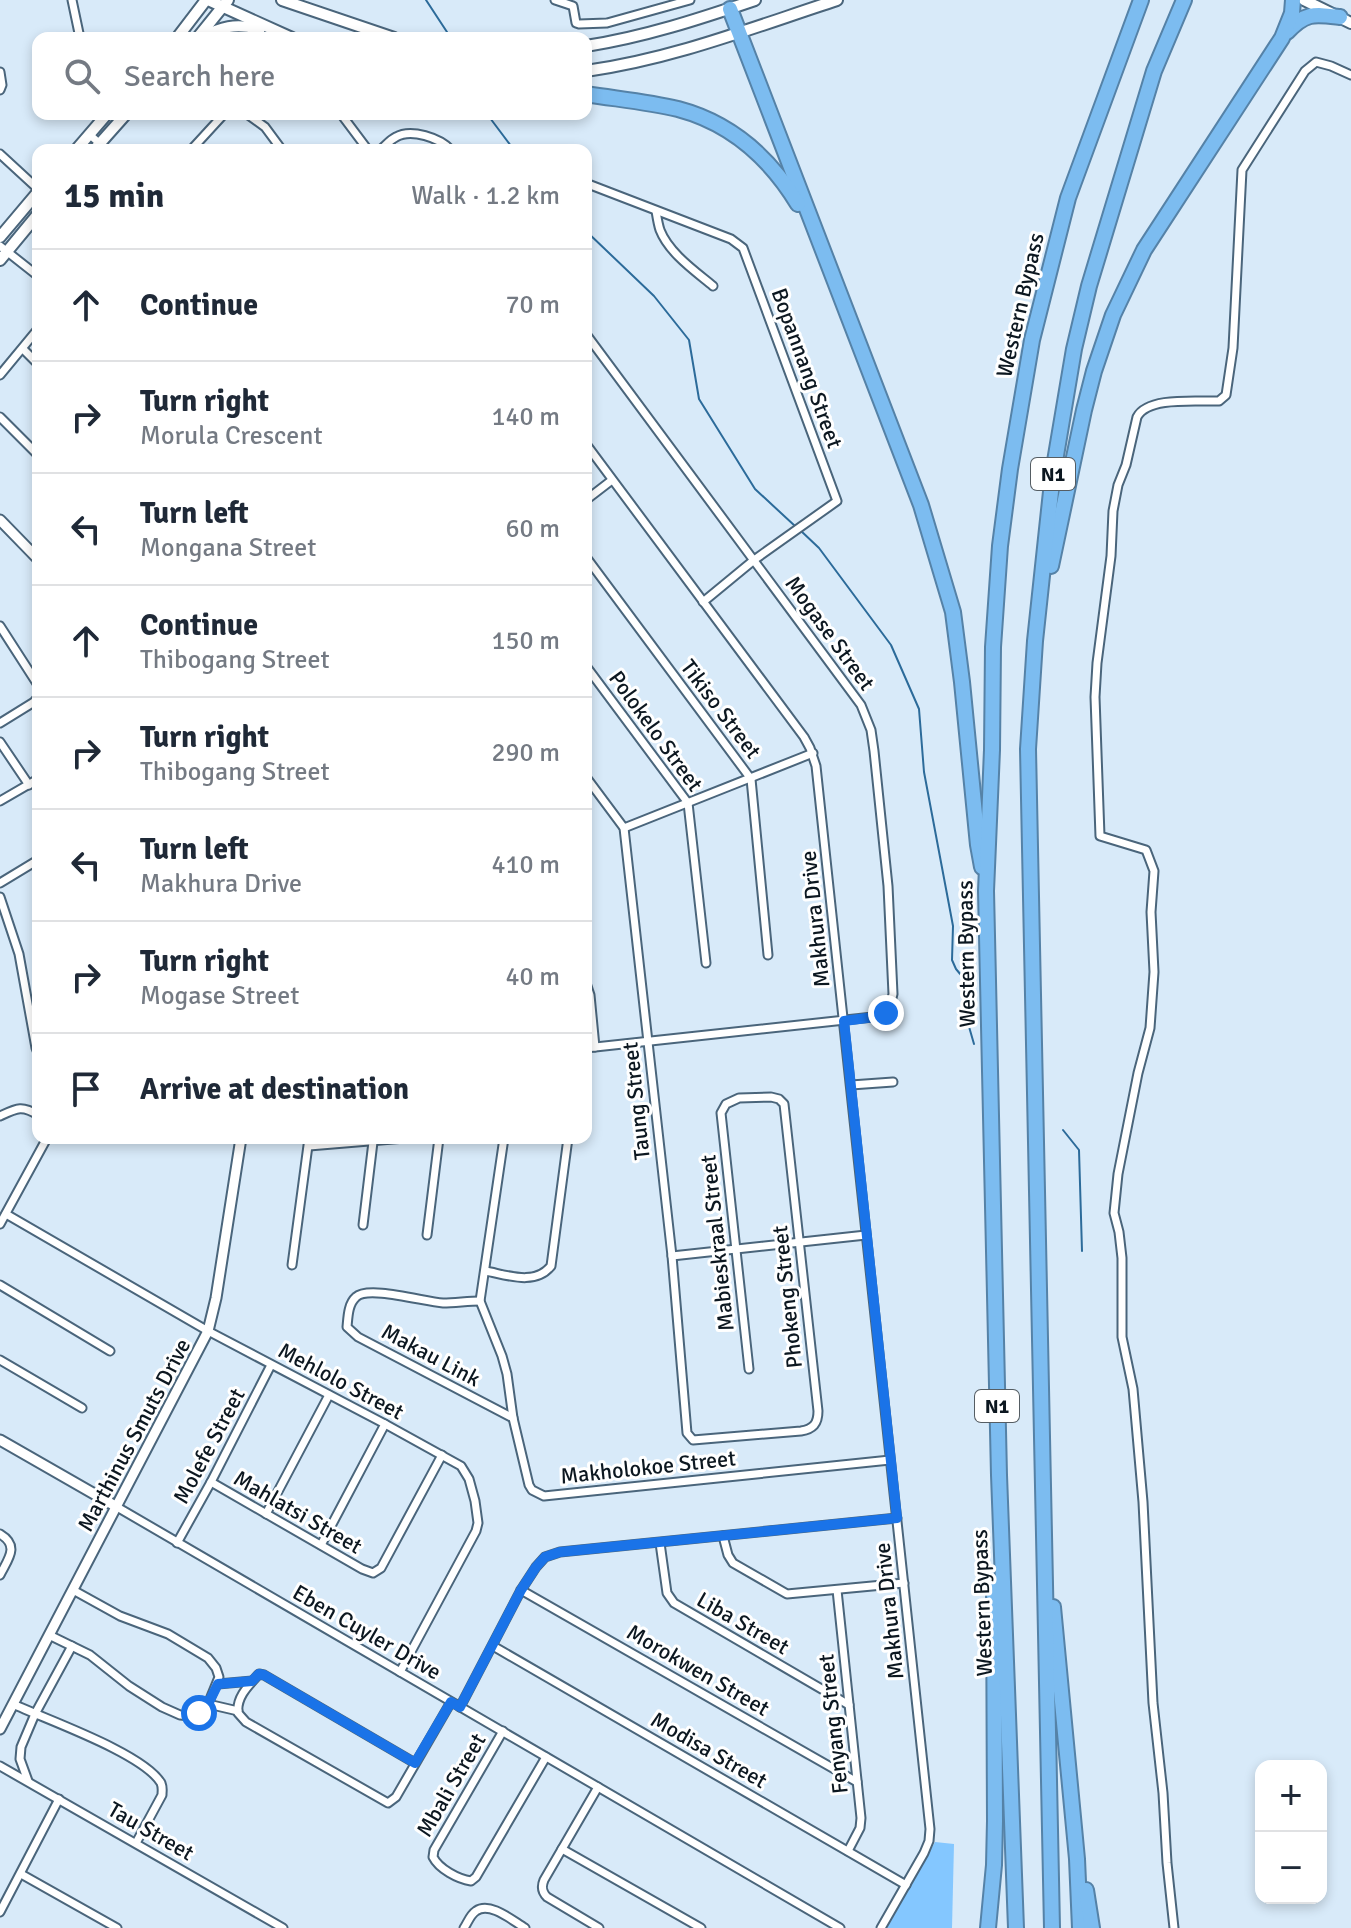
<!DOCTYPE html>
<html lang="en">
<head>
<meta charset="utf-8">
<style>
	body { margin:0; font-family:Signika,sans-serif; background:#f2f2f3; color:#1f2937 }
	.controls { position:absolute; right:24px; bottom:24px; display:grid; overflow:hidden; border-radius:16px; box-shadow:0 4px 12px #0003 }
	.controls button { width:72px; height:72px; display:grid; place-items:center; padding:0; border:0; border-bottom:2px solid #e0e1e3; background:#fff; color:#1f2937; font:40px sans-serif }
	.stop { position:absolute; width:24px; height:24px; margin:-18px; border:6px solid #1a73e8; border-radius:50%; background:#fff }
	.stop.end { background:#1a73e8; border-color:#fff; box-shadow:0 2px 8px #0008 }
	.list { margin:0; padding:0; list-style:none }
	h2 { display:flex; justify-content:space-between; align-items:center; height:104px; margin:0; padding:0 32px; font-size:34px }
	h2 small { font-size:26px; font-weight:400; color:#747a83 }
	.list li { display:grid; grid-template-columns:52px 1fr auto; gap:24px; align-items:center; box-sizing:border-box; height:112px; padding:0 32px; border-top:2px solid #e0e1e3 }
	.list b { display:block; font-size:30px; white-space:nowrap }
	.list p { margin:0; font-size:26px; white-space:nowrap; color:#747a83 }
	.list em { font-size:26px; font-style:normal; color:#747a83 }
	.icon { flex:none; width:44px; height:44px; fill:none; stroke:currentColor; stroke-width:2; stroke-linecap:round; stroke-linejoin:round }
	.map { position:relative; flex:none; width:1351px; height:1928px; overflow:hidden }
	.search { position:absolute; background:#fff; box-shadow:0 4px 12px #0003; left:32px; top:32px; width:560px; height:88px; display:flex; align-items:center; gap:20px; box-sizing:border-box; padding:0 28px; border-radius:16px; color:#747a83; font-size:30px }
	.panel { position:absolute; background:#fff; box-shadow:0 4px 12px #0003; left:32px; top:144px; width:560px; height:1000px; border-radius:16px }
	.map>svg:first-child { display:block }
</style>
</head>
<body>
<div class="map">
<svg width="1351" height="1928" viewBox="0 0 1351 1928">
	<rect width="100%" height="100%" fill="#d8eaf9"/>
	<path fill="#84c7ff" d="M 935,1842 L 954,1844 L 952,1928 L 887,1928 Z"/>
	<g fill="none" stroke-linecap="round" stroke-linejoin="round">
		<g stroke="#2c6b9a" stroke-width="2">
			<path d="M 426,0 L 447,32"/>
			<path d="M 487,114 L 514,150"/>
			<path d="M 586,231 L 654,296 L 689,340 L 699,399 L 755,489 L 795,526"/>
			<path d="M 800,530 L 819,548 L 891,645 L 919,709 L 924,772 L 953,926 L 952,960 L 956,969 L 966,981 L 963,1006 L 974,1044"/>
			<path d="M 1063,1130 L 1079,1150 L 1082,1251"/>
		</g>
		<g stroke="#4a657b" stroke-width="11">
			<g id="minor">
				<path d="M 72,0 L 80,38"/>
				<path d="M 555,0 L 573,6 L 576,23 L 579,24 L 607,23 L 690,0"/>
				<path d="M 0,72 L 2,85 L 0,90"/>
				<path d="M 247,114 L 265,127 L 282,150"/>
				<path d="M 341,114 L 368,150"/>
				<path d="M 90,135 L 107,150"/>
				<path d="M 191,150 L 224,114"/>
				<path d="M 380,150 C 385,146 390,140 396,137 C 411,128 440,138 451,150"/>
				<path d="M 0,154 L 38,189"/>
				<path d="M 588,184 L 731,239 L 743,248 L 837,501 L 754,560 L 703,602"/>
				<path d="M 656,211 C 657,217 658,224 660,230 C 669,253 695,271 713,286"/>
				<path d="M 0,246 L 38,276"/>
				<path d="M 586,334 L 861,705 L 871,730 L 874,751 L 888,886 L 893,994 L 889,1010 L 882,1016 L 586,1048"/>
				<path d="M 23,349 L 38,364"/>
				<path d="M 0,375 L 38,329"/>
				<path d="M 0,417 L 38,455"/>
				<path d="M 586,444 L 804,737 L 810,748 L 816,766 L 930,1829 L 929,1841 L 924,1853 L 881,1928"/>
				<path d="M 586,500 L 612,480"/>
				<path d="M 586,557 L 751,779 L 768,955"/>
				<path d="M 0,626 L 38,685"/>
				<path d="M 586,666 L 688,803 L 706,963"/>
				<path d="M 0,723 L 34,702 L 38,697"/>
				<path d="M 0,742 L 29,785"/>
				<path d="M 586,777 L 624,828 L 672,1256 L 687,1433 L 693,1440 L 801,1431 C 813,1429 818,1424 818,1411 L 784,1104 L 779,1099 L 771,1097 L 739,1098 L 726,1104 L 721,1113 L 749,1369"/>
				<path d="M 0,801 L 38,779"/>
				<path d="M 624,828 L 813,753"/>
				<path d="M 0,883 L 38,860"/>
				<path d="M 0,897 L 19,954 L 36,1048 L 38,1053"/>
				<path d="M 586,983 L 590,995 L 595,1047"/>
				<path d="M 851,1085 L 893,1082"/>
				<path d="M 0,1116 C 17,1108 22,1105 38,1115"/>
				<path d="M 504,1138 L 480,1301 L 502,1356 L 507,1374 L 513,1418 L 529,1485 L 532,1490 L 544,1496 L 890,1460"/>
				<path d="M 309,1146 L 405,1138"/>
				<path d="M 6,1214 L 208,1331 L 385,1424 L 461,1466 L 469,1479 L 475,1501 L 478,1523 L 476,1531 L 400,1672"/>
				<path d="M 0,1224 L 47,1138"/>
				<path d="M 363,1225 L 373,1142"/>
				<path d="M 427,1235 L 439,1138"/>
				<path d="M 672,1256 L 866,1235"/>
				<path d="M 292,1265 L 309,1138"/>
				<path d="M 486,1271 C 507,1275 535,1286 551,1266 L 568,1138"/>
				<path d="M 0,1285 L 110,1351"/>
				<path d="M 480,1301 C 468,1301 455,1303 443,1303 C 425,1302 368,1285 356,1297 C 348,1304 348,1317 347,1327 L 358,1337 L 513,1418"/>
				<path d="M 0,1360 L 82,1408"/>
				<path d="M 211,1482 L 362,1569 L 373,1573 L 381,1568 L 442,1455"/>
				<path d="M 117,1507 L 840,1928"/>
				<path d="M 266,1514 L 329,1395"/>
				<path d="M 0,1534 C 20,1546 8,1559 0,1575"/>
				<path d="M 723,1536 L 728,1555 L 733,1563 L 787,1594 L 904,1583"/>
				<path d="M 177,1543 L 211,1482 L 271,1365"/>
				<path d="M 660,1543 L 667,1593 L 674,1603 L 849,1705"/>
				<path d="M 321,1545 L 385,1424"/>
				<path d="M 521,1590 L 857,1782"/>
				<path d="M 837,1590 L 861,1818 L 860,1828 L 848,1851"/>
				<path d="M 49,1635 L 90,1655 L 129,1686 L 162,1707 L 180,1715 L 191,1716 L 199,1713 L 208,1704 L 219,1677 L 216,1668 L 208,1658 L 168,1634 L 120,1616 L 73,1590"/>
				<path d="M 493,1646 L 906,1885"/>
				<path d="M 218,1684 L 252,1681"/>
				<path d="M 13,1704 C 47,1720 143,1753 161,1783 C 163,1788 162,1790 162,1795 L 136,1843"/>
				<path d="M 208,1704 L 238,1711"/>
				<path d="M 460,1707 L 521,1590 L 536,1567 L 545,1557 L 560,1552 L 897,1518"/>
				<path d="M 503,1731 L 434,1850 L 433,1857 C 439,1869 458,1879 471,1881 L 476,1877 L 546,1757"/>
				<path d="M 415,1763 L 264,1675 L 259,1674 C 249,1685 236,1697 238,1713 L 246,1722 L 388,1803 L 396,1797 L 451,1702"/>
				<path d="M 0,1766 L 283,1928"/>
				<path d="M 28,1781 L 20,1759 L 21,1747 L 35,1714 L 72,1646"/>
				<path d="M 598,1787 L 544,1880 C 541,1887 542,1892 547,1897 L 599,1928"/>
				<path d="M 562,1849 L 701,1928"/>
				<path d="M 21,1874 L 117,1928"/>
				<path d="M 0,1912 L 59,1799"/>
				<path d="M 464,1928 C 468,1922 470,1915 476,1911 C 490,1901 513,1921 525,1928"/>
				<path d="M 1174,1928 L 1167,1863 L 1163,1793 L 1153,1703 L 1143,1502 L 1133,1389 L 1122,1337 L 1122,1258 L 1119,1232 L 1114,1213 L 1118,1174 L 1138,1073 L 1150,1028 L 1154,972 L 1151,912 L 1154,871 L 1146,850 L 1100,836 L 1095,697 L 1097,663 L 1111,556 L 1113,511 L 1118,485 L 1126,465 L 1137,417 C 1148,396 1198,402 1219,401 L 1226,395 L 1233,348 L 1242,170 L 1305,71 L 1316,62 L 1331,66 L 1351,75"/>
			</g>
		</g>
		<g stroke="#4a657b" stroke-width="13">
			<g id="tertiary">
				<path d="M 0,520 L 38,559"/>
				<path d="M 0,1440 L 117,1507"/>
				<path d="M 0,1729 L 208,1331 L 216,1298 L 241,1138"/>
			</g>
		</g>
		<g stroke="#4a657b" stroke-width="14">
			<g id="secondary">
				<path d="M 208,0 L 292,38"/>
				<path d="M 282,0 L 394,38"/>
				<path d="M 1304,0 L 1351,23"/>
				<path d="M 199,36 L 228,0"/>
				<path d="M 177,38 L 206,0"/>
				<path d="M 199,38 C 222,27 234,23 260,29"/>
				<path d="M 586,46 C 644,37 699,19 755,0"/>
				<path d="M 586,71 C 673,59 754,27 837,0"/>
				<path d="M 76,150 L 107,114"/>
				<path d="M 94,150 L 126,114"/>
				<path d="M 0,237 L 38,192"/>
				<path d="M 0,260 L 38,214"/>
			</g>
		</g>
		<g stroke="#5582a7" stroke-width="18">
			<g id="motorway">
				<path d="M 730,9 L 921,505 L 953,612 L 962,682 L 978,845 L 982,867"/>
				<path d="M 1287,32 C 1306,12 1314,14 1340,17"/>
				<path d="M 586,94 C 617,99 648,102 678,109 C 731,123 770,158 798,204"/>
				<path d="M 1051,566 L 1084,410 L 1094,371 L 1113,315 L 1144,250 L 1282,38 L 1292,13 L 1293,0"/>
				<path d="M 1053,1607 L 1077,1859 L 1080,1928"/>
				<path d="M 1086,1890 L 1092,1928"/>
				<path d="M 988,1928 L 994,1865 L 995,1821 L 994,1585"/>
				<path d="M 1016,1928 L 999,1475 L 986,891 L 992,750 L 993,647 L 1000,546 L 1010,469 L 1032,340 L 1068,198 L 1141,0"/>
				<path d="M 1052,1928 L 1028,749 L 1035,641 L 1053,473 L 1074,349 L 1089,286 L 1154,71 L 1184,0"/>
			</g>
		</g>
		<use href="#minor" stroke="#fff" stroke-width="7"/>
		<use href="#tertiary" stroke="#fff" stroke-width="9"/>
		<use href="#secondary" stroke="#fff" stroke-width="10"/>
		<use href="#motorway" stroke="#7cbcf0" stroke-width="14"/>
	</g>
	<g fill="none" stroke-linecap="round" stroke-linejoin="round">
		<path stroke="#1a73e8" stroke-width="10" d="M 199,1713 L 208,1704 L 218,1684 L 252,1681 L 259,1674 L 264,1675 L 415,1763 L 451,1702 L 460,1707 L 521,1590 L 536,1567 L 545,1557 L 560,1552 L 897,1518 L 844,1021 L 882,1016 L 886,1013"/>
	</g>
	<g text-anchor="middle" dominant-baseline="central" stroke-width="6" stroke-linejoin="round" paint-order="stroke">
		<g fill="#fff" stroke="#555d63" stroke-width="2">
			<rect x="1031" y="458" width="44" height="32" rx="6"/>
			<rect x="975" y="1390" width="44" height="32" rx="6"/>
		</g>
		<g font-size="20" font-weight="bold" fill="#0c1720">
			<text x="1053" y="474">N1</text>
			<text x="997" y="1406">N1</text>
		</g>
		<g font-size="22" fill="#0c1720" stroke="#fff">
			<text transform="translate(1020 305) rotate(-77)">Western Bypass</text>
			<text transform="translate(807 368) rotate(70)">Bopannang Street</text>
			<text transform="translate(830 633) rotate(54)">Mogase Street</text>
			<text transform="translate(721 709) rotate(53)">Tikiso Street</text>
			<text transform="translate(656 731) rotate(54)">Polokelo Street</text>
			<text transform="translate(815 919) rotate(-96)">Makhura Drive</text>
			<text transform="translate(966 954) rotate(-91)">Western Bypass</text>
			<text transform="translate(636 1101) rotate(-96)">Taung Street</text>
			<text transform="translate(717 1243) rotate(-96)">Mabieskraal Street</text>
			<text transform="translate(787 1297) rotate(-96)">Phokeng Street</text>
			<text transform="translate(431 1355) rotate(28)">Makau Link</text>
			<text transform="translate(341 1381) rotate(28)">Mehlolo Street</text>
			<text transform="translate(134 1435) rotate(-62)">Marthinus Smuts Drive</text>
			<text transform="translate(209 1446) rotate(-62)">Molefe Street</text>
			<text transform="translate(648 1467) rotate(-6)">Makholokoe Street</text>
			<text transform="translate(298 1512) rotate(30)">Mahlatsi Street</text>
			<text transform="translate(982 1603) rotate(-92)">Western Bypass</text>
			<text transform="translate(889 1611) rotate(-96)">Makhura Drive</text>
			<text transform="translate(743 1623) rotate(30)">Liba Street</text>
			<text transform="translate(367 1632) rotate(30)">Eben Cuyler Drive</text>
			<text transform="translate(698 1670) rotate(30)">Morokwen Street</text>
			<text transform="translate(833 1724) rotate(-96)">Fenyang Street</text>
			<text transform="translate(709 1750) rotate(30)">Modisa Street</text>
			<text transform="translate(451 1785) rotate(-60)">Mbali Street</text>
			<text transform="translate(151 1831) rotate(30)">Tau Street</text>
		</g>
	</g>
</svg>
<div class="controls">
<button>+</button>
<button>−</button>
</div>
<div class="stop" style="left:199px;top:1713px"></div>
<div class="stop end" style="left:886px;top:1013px"></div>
<div class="search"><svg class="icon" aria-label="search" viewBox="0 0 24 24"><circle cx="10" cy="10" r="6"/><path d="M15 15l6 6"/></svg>Search here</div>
<section class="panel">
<h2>15 min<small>Walk · 1.2 km</small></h2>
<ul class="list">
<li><svg class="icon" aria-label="ahead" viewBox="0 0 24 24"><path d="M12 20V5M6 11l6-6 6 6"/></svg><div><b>Continue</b></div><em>70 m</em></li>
<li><svg class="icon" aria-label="right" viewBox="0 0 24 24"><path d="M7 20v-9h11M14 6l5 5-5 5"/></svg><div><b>Turn right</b><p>Morula Crescent</p></div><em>140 m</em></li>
<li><svg class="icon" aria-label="left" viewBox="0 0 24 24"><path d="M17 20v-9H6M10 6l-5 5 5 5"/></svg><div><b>Turn left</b><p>Mongana Street</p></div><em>60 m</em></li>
<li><svg class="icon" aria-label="ahead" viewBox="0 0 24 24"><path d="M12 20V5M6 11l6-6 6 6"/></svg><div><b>Continue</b><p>Thibogang Street</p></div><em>150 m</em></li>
<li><svg class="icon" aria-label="right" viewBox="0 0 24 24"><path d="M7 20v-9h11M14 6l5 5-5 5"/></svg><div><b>Turn right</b><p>Thibogang Street</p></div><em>290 m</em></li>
<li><svg class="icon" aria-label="left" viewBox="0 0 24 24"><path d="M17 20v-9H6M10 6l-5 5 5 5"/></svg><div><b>Turn left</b><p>Makhura Drive</p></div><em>410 m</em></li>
<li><svg class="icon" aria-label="right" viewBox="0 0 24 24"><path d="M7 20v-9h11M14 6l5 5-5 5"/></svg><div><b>Turn right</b><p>Mogase Street</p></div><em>40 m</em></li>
<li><svg class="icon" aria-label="arrive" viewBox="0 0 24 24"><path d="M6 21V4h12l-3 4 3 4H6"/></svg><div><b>Arrive at destination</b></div></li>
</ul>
</section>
</div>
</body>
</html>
